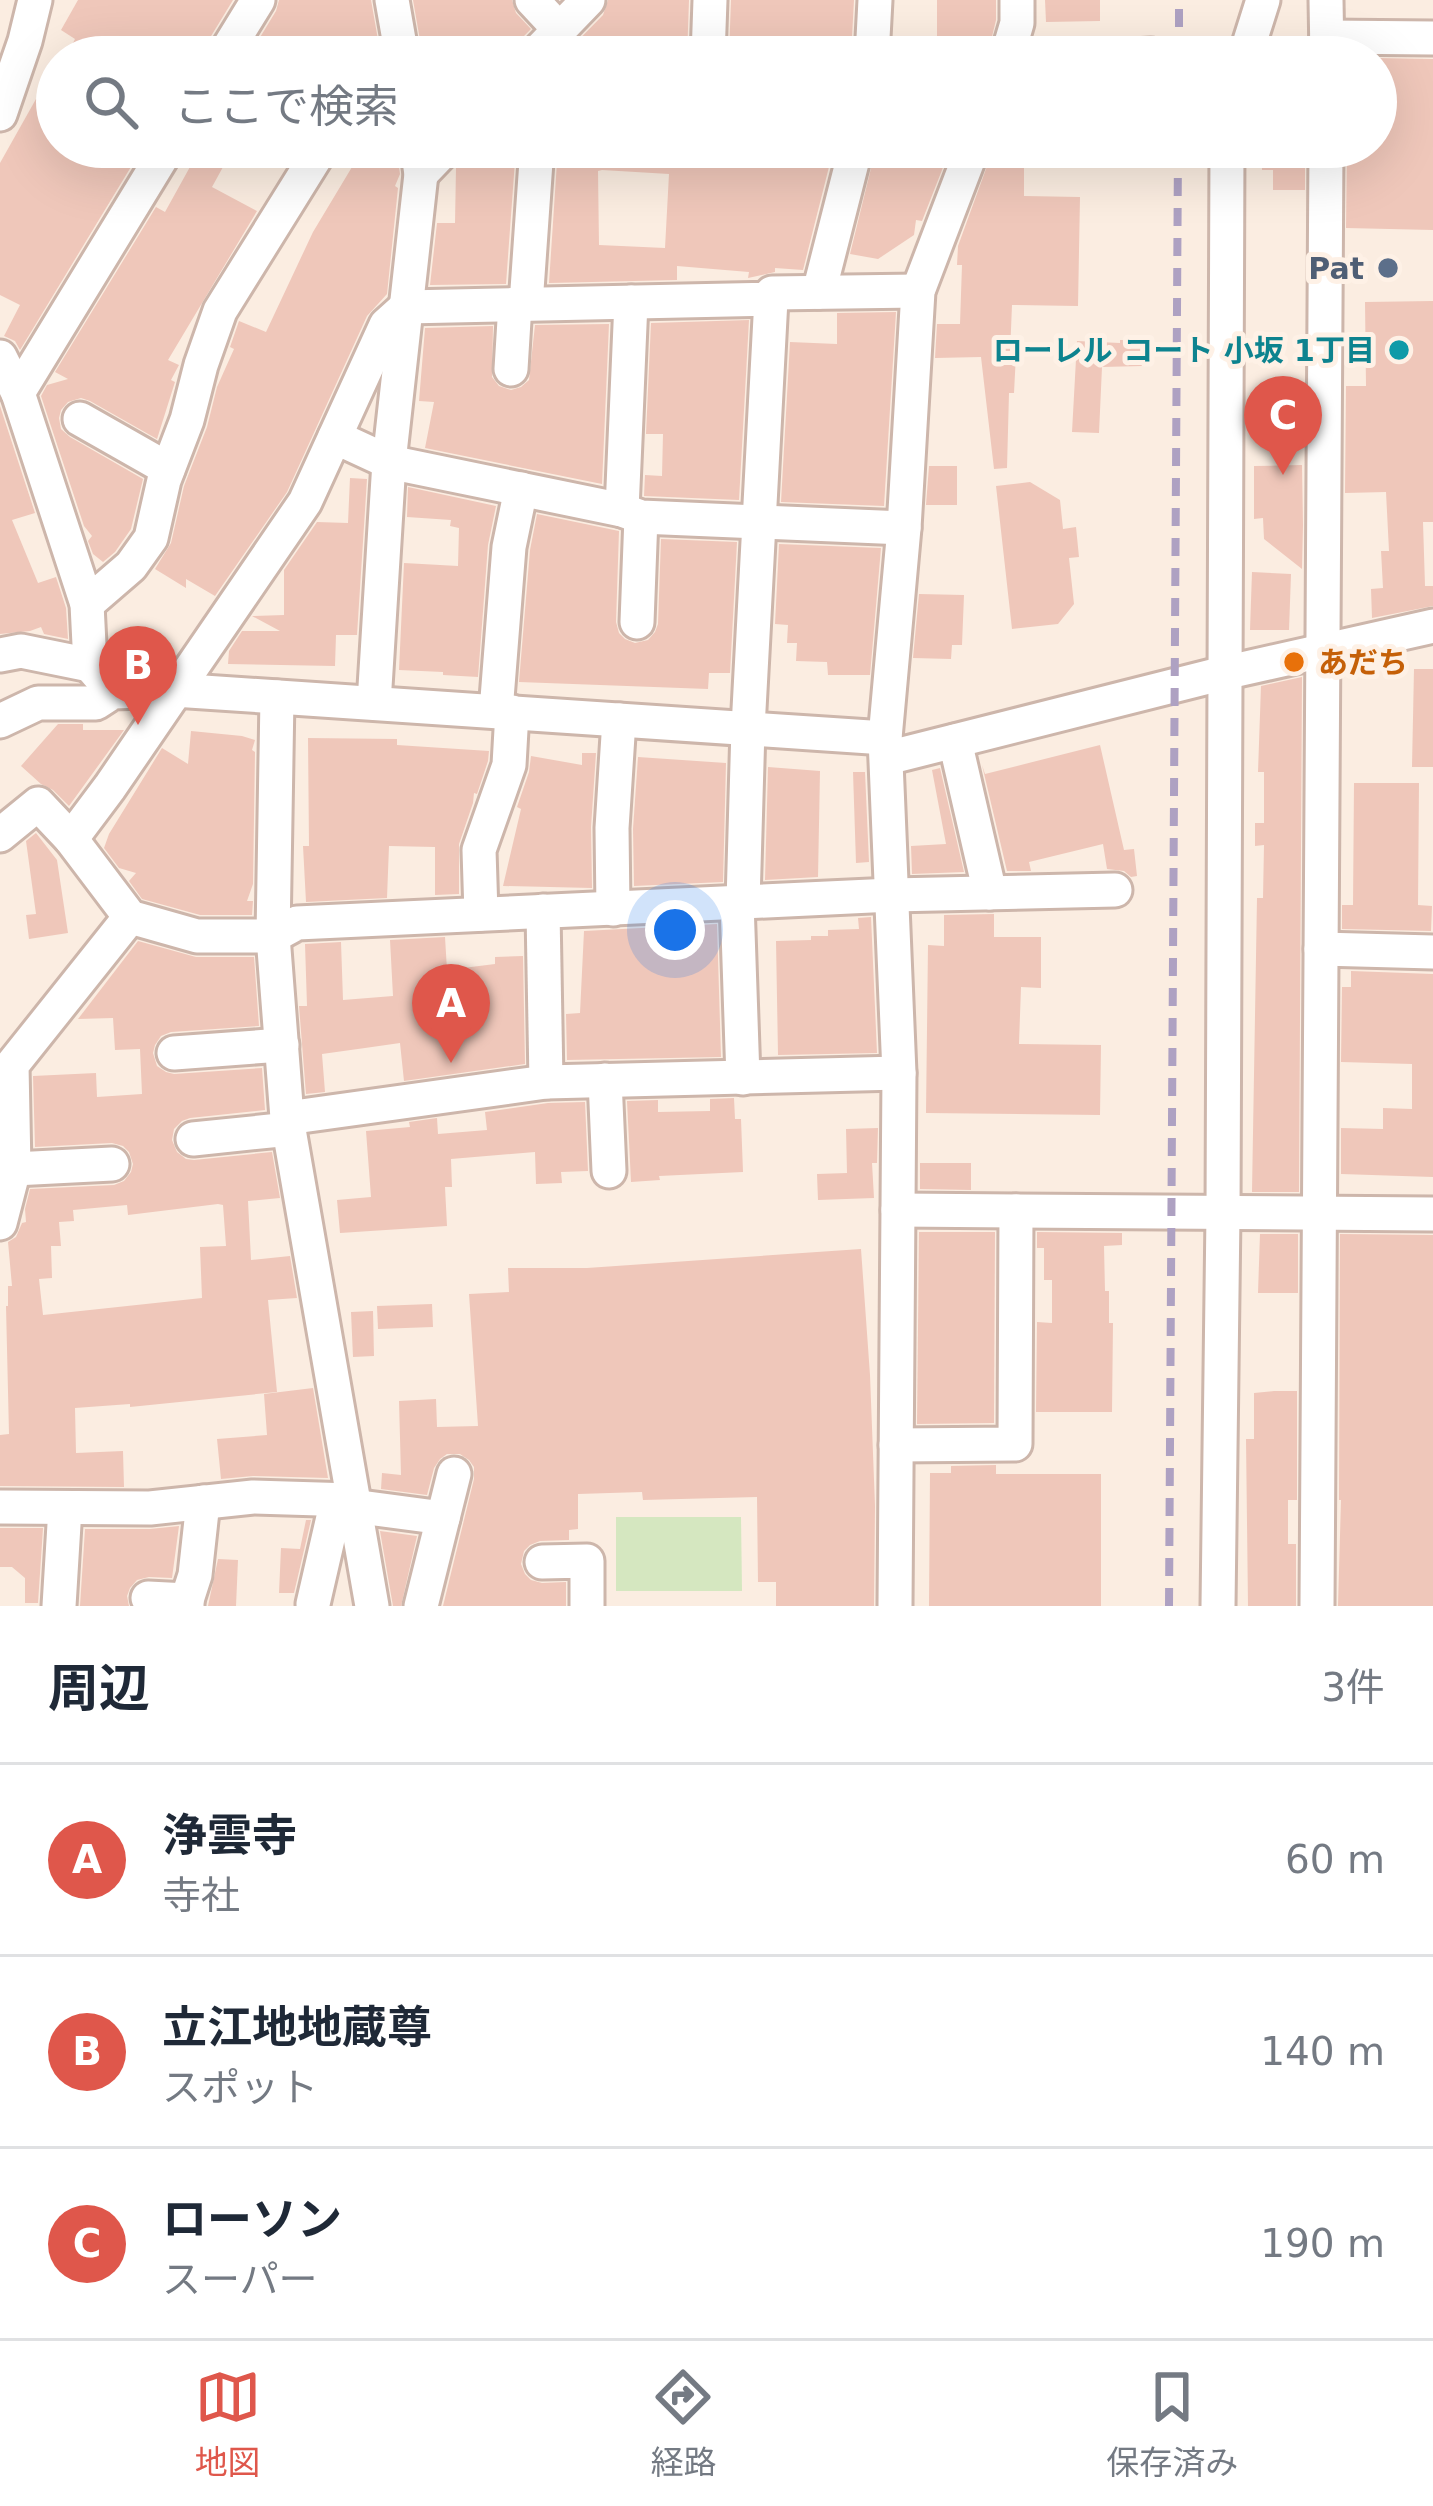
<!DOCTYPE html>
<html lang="ja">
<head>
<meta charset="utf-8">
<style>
	body { margin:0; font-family:"DejaVu Sans","Noto Sans JP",sans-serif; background:#f6f6f7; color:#1f2937 }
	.you { position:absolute; left:675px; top:930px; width:42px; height:42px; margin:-30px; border:9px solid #fff; border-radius:50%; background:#1a73e8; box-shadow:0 0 0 18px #1a73e833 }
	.badge { display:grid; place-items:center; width:78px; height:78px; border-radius:50%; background:#df574b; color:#fff; font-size:39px; font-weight:700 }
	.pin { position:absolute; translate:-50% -99px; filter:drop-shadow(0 3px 6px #0008) }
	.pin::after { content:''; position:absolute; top:63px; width:42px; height:36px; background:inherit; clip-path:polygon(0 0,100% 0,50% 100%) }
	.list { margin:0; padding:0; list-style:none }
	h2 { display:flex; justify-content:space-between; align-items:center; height:156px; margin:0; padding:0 48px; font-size:51px }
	h2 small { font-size:39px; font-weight:400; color:#747a83 }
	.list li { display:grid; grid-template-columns:78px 1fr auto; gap:36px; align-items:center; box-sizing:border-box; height:192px; padding:0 48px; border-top:3px solid #e0e1e3 }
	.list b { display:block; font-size:45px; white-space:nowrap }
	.list p { margin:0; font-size:39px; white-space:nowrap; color:#747a83 }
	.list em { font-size:39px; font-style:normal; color:#747a83 }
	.icon { flex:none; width:66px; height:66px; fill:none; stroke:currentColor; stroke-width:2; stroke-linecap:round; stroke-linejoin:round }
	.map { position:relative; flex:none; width:1433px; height:1606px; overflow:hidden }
	.search { position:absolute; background:#fff; box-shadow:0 12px 48px #0002; left:36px; right:36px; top:36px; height:132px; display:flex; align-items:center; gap:30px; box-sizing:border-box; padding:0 42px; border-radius:66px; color:#747a83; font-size:45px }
	.sheet { height:732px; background:#fff }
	nav { display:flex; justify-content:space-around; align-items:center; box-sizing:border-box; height:168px; border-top:3px solid #e0e1e3; background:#fff; font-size:33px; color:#747a83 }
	nav a { display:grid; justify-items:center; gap:6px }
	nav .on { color:#df574b }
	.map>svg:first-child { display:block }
</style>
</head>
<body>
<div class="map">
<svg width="1433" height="1606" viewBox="0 0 1433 1606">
	<rect width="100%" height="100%" fill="#fbede1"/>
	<path fill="#d5e7c0" d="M 741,1517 L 742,1591 L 616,1591 L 616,1517 Z"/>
	<g fill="#efc7ba" fill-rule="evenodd">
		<path d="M 78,0 L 233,0 L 205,46 L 202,57 L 66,57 L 75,39 L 61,30 Z"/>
		<path d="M 279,0 L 371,0 L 381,57 L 248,57 L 276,11 Z"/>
		<path d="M 413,0 L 512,0 L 516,13 L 531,29 L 517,43 L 513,57 L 423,57 Z"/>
		<path d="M 608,0 L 689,0 L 687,57 L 562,57 L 603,15 Z"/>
		<path d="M 731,0 L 854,0 L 851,55 L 740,57 L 740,54 L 729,54 Z"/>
		<path d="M 937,0 L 996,0 L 996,20 L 987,57 L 937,57 Z"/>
		<path d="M 1045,0 L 1100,0 L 1100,21 L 1046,22 Z"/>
		<path d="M 1376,58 L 1433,59 L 1433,230 L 1346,228 L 1347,147 L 1376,147 Z"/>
		<path d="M 57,72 L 57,147 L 143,147 L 20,350 L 15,341 L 4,336 L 20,305 L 0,295 L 0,163 L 36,99 L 41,101 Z"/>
		<path d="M 201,147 L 234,147 L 212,187 L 257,211 L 168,360 L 179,365 L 171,380 L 175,382 L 157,439 L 90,401 L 81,398 L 68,402 L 61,410 L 59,418 L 61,429 L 70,437 L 143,479 L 131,529 L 115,552 L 103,562 L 93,554 L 88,541 L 92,536 L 84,526 L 41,396 L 47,385 L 68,379 L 55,372 L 156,207 L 165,212 Z"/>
		<path d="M 364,147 L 396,147 L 400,174 L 395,186 L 398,188 L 387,294 L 367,316 L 287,492 L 215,596 L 186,579 L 186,588 L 155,569 L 171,543 L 184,486 L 207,427 L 217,387 L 234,349 L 230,347 L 239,321 L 266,332 L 313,232 Z"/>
		<path d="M 480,147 L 516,147 L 506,284 L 430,285 L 437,223 L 455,223 L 456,168 L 462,162 L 480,162 Z"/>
		<path d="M 558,147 L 775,147 L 821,150 L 822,147 L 834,147 L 803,270 L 775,268 L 775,272 L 748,278 L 749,272 L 677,266 L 677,280 L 549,283 ZM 602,170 L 669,174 L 665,248 L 599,245 L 598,171 Z"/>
		<path d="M 912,147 L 951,147 L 922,221 L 916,220 L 914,235 L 878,259 L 850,254 L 876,148 L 911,154 Z"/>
		<path d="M 994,147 L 1024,147 L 1024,196 L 1080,197 L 1078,306 L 1012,305 L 1010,354 L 1016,354 L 1014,393 L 1009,393 L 1007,468 L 994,469 L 981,357 L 935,358 L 937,324 L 960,324 L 962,265 L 957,265 L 958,246 Z"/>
		<path d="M 1262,147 L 1305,147 L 1305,190 L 1273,190 L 1273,170 L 1262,170 Z"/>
		<path d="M 1433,301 L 1433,522 L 1423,522 L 1425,586 L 1433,586 L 1433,606 L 1372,618 L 1371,589 L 1383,588 L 1381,551 L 1389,551 L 1386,492 L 1345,493 L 1346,386 L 1366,386 L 1365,302 Z"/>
		<path d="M 896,312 L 884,506 L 781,502 L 790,342 L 837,344 L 837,313 Z"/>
		<path d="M 749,320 L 739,500 L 644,496 L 645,475 L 662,476 L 663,434 L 646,434 L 651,323 Z"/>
		<path d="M 609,324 L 602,484 L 425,448 L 434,402 L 419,401 L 425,328 L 493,326 L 492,377 L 499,386 L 511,390 L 521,387 L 529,380 L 535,325 Z"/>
		<path d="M 1120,340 L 1141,340 L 1142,366 L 1102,367 L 1099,433 L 1072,432 L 1077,341 L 1120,343 Z"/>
		<path d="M 0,406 L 35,513 L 12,520 L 38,583 L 56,577 L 66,608 L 68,639 L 44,634 L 41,627 L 30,631 L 0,634 Z"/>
		<path d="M 1302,465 L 1303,525 L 1302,569 L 1264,539 L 1263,518 L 1254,519 L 1254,466 Z"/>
		<path d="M 929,466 L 957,466 L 957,505 L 926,505 Z"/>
		<path d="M 350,478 L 367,479 L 357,635 L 336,635 L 335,666 L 228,664 L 229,651 L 242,631 L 280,631 L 252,616 L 284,615 L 284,570 L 317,522 L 348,523 Z"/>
		<path d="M 1030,482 L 1060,500 L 1063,529 L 1076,527 L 1079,557 L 1069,558 L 1074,604 L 1058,624 L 1012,629 L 996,486 Z"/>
		<path d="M 408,487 L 496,506 L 488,545 L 478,677 L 443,675 L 443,672 L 399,670 L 404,563 L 458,566 L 459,528 L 450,526 L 451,520 L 407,517 Z"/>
		<path d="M 537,514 L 619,531 L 616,622 L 619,633 L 625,639 L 635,643 L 648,640 L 655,632 L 658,624 L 661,539 L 737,542 L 730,673 L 709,673 L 708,689 L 519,682 L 530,550 Z"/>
		<path d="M 779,544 L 881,548 L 870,675 L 828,675 L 827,662 L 796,661 L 797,643 L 787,643 L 788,625 L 775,624 Z"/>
		<path d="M 1252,572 L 1291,574 L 1289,630 L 1250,630 Z"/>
		<path d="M 919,594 L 964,595 L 962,645 L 952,645 L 951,659 L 913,658 Z"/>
		<path d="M 1414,669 L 1433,669 L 1433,767 L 1412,767 Z"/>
		<path d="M 1302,677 L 1299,1192 L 1252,1192 L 1257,898 L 1263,898 L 1264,845 L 1255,846 L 1255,823 L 1264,823 L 1264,772 L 1258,772 L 1261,686 Z"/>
		<path d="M 58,724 L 83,724 L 83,730 L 124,730 L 69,806 L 53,790 L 41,784 L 21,766 Z"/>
		<path d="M 191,731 L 242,736 L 255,740 L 252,750 L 255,752 L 253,884 L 247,901 L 253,901 L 252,915 L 200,915 L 142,899 L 129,881 L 136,873 L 119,868 L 104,848 L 109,834 L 162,748 L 188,764 Z"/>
		<path d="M 308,738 L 397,739 L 397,745 L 489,751 L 488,761 L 477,794 L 474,793 L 473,803 L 459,844 L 459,894 L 435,895 L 435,847 L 389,846 L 387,898 L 306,902 L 303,846 L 309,846 Z"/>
		<path d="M 1100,745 L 1124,850 L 1134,849 L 1137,876 L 1131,877 L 1124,871 L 1107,869 L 1103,844 L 1029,862 L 1031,871 L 1007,871 L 982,765 L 985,774 Z"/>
		<path d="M 582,753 L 596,753 L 591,827 L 592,888 L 503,886 L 521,809 L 517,807 L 529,772 L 531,756 L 582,765 Z"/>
		<path d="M 638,757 L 726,763 L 723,882 L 634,886 L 633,829 Z"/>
		<path d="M 768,767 L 820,771 L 818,877 L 765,880 Z"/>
		<path d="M 940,768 L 964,872 L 912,874 L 911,846 L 946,844 L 932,770 Z"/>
		<path d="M 853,772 L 865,772 L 869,862 L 856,863 Z"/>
		<path d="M 1354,783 L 1419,783 L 1418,905 L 1432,906 L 1431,931 L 1342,929 L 1342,905 L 1353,905 Z"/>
		<path d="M 36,833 L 57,860 L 68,933 L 29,939 L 26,915 L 36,914 L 26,841 Z"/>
		<path d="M 994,914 L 994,937 L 1041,937 L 1041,988 L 1021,987 L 1019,1044 L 1101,1045 L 1100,1115 L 926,1113 L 928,945 L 944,946 L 944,915 Z"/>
		<path d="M 871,917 L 877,1053 L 778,1055 L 776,941 L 811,940 L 811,936 L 828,936 L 828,930 L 859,929 L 858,918 Z"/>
		<path d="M 717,924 L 721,1057 L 567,1060 L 566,1014 L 580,1013 L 584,931 Z"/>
		<path d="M 445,937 L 447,970 L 495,964 L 495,957 L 523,956 L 525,1064 L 404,1081 L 400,1043 L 365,1048 L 322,1054 L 325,1092 L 306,1094 L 299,1006 L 307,1006 L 305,944 L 341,942 L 343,1000 L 393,996 L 390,940 Z"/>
		<path d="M 138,941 L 196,957 L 254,957 L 259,1026 L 171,1032 L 161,1036 L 155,1045 L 153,1053 L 157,1066 L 166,1072 L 174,1074 L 262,1068 L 265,1110 L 190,1118 L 182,1121 L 174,1129 L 172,1140 L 177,1152 L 186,1159 L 194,1160 L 272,1152 L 280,1198 L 248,1201 L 251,1260 L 290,1256 L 297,1298 L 268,1300 L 277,1392 L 130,1407 L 130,1404 L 75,1408 L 76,1453 L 123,1451 L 124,1487 L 0,1486 L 0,1435 L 9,1434 L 6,1306 L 8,1306 L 8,1286 L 12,1286 L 8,1242 L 16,1237 L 22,1223 L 26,1222 L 25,1209 L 30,1189 L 114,1185 L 124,1181 L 131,1172 L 133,1164 L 129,1152 L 123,1146 L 112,1143 L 35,1147 L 33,1076 L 96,1073 L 97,1097 L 142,1094 L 140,1049 L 115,1050 L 113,1018 L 78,1019 ZM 218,1204 L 223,1205 L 226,1246 L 200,1247 L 202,1298 L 43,1315 L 39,1279 L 52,1278 L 51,1246 L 61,1246 L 59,1222 L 74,1221 L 73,1210 L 127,1205 L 128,1215 Z"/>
		<path d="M 1351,971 L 1433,974 L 1433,1177 L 1341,1174 L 1341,1128 L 1383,1129 L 1383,1108 L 1412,1109 L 1412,1064 L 1341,1062 L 1342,987 L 1351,987 Z"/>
		<path d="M 734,1098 L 735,1119 L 741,1119 L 743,1172 L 659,1176 L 660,1180 L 631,1182 L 627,1101 L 658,1100 L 658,1112 L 710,1111 L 710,1099 Z"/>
		<path d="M 585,1102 L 588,1171 L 561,1172 L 562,1183 L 536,1184 L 535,1152 L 451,1159 L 452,1187 L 445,1187 L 447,1226 L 340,1233 L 337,1200 L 371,1197 L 366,1131 L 410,1127 L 409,1122 L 437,1118 L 438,1134 L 487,1130 L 485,1112 L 548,1103 Z"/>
		<path d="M 878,1128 L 877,1163 L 872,1163 L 874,1198 L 818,1200 L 817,1174 L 847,1173 L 846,1129 Z"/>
		<path d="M 920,1163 L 971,1163 L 971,1190 L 920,1189 Z"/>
		<path d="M 919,1232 L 995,1232 L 994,1423 L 917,1424 Z"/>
		<path d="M 1037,1232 L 1122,1233 L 1122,1245 L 1104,1246 L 1105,1291 L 1109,1291 L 1109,1323 L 1113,1323 L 1112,1412 L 1036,1412 L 1037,1322 L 1052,1323 L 1052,1280 L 1044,1280 L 1044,1248 L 1037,1248 Z"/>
		<path d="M 1260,1234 L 1298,1234 L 1298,1293 L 1258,1293 Z"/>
		<path d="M 1340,1234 L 1433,1235 L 1433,1606 L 1338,1606 L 1341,1500 L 1339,1500 Z"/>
		<path d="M 861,1249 L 870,1375 L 875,1506 L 874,1606 L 776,1606 L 776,1582 L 758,1582 L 757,1497 L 643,1500 L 642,1492 L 578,1494 L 578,1529 L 569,1530 L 569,1540 L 540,1541 L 530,1545 L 524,1551 L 521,1564 L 525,1574 L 531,1580 L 542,1583 L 566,1582 L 566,1606 L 443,1606 L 474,1479 L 474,1467 L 469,1460 L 460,1454 L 447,1454 L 440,1459 L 434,1468 L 427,1495 L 381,1489 L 382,1473 L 401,1475 L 399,1401 L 436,1399 L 437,1427 L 478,1426 L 469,1294 L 509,1292 L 508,1268 L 587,1268 Z"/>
		<path d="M 432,1304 L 433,1327 L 378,1329 L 377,1306 Z"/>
		<path d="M 373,1311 L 374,1356 L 353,1357 L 351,1312 Z"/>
		<path d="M 313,1388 L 328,1478 L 253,1476 L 221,1479 L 217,1439 L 267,1435 L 264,1394 Z"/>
		<path d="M 1274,1391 L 1297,1391 L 1297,1500 L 1288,1500 L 1288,1544 L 1296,1544 L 1296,1606 L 1248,1606 L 1246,1439 L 1254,1439 L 1254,1393 Z"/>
		<path d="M 996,1465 L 996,1474 L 1101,1474 L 1101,1606 L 929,1606 L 930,1473 L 951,1473 L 951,1466 Z"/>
		<path d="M 306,1520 L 311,1520 L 294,1593 L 279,1593 L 281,1548 L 300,1549 Z"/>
		<path d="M 179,1526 L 172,1578 L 149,1577 L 137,1580 L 130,1588 L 127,1596 L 129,1606 L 80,1606 L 85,1529 L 150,1529 Z"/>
		<path d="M 0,1528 L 43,1528 L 38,1603 L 25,1603 L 25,1578 L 12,1567 L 0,1567 Z"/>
		<path d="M 380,1531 L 417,1536 L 401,1606 L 393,1606 Z"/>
		<path d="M 218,1559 L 238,1560 L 236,1606 L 208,1606 Z"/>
	</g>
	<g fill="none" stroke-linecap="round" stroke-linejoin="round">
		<g stroke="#cdb6ab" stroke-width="39">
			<g id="minor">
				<path d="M 392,0 L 402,57"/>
				<path d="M 532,0 L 559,29"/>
				<path d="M 1326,0 L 1327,57"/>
				<path d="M 1327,37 L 1433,38"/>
				<path d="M 223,57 L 258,0"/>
				<path d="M 533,57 L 588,0"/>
				<path d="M 708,57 L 710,0"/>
				<path d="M 872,57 L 875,0"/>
				<path d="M 1007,57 L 1017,23 L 1017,0"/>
				<path d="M 1114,57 L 1151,55"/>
				<path d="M 1245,57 L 1263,0"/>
				<path d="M 0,114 L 25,41 L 35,0"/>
				<path d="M 421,174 L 447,147"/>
				<path d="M 819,292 L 856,147"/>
				<path d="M 526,304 L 537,147"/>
				<path d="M 0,357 L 18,393"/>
				<path d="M 511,369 L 515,304"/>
				<path d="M 80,419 L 168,469"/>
				<path d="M 335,437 L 389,462 L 622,510 L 641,517 L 904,528"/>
				<path d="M 622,510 L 631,302"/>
				<path d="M 87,604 L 131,566 L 151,538 L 164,480 L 187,420 L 201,365 L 220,311 L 322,147"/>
				<path d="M 637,622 L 641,517"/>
				<path d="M 0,655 L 21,651 L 90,665"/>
				<path d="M 113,692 L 90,665 L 87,604 L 18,393 L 168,147"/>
				<path d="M 277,697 L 273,936 L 287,1118 L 372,1606"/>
				<path d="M 374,703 L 389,462 L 421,174 L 417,147"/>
				<path d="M 496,711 L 509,547 L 521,489"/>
				<path d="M 0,721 L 38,703 L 96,703 L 113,692 L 174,690 L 885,738"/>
				<path d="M 955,741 L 990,893"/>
				<path d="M 887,758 L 1224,673 L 1433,626"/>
				<path d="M 0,835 L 38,804 L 71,839 L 130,917 L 197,936 L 273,936 L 297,923 L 892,895 L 1115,890"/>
				<path d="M 71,839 L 110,787 L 305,502 L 386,325 L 406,307 L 771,299 L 772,293 L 918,291"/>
				<path d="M 737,902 L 743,1078"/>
				<path d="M 743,902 L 748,728 L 771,299"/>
				<path d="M 613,909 L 612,828 L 619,720"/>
				<path d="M 543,911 L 546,1082"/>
				<path d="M 481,914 L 479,850 L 509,765 L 512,712"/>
				<path d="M 1321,949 L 1433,952"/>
				<path d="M 174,1053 L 282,1045"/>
				<path d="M 605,1080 L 609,1171"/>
				<path d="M 287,1118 L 546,1082 L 899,1073"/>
				<path d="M 193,1139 L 290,1129"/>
				<path d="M 14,1169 L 112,1164"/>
				<path d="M 898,1210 L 1433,1214"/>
				<path d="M 0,1223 L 14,1169 L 12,1065 L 130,917"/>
				<path d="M 896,1445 L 1015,1444 L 1016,1211"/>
				<path d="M 353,1506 L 443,1518"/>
				<path d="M 0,1507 L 150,1508 L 253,1497 L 352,1500"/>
				<path d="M 542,1562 L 587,1561 L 587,1606"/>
				<path d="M 148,1598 L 187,1600 L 187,1606"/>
				<path d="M 187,1600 L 195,1575 L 203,1502"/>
				<path d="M 313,1604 L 337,1500"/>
				<path d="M 59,1606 L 65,1508"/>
				<path d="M 421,1606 L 454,1474"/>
				<path d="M 895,1606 L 899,1073 L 885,738 L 904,528 L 918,291 L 973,147"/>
				<path d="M 1218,1606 L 1223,1214 L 1227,147"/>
				<path d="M 1317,1606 L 1326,147"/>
			</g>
		</g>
		<use href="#minor" stroke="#fff" stroke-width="33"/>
		<g stroke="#aea1c2" stroke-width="8" stroke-dasharray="18 12" stroke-linecap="butt">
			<path d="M 1179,57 L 1179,0"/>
			<path d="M 1169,1606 L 1178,147"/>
		</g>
	</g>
	<circle fill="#5c6f8a" stroke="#fef1e6" stroke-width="4.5" cx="1388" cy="268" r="12"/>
	<circle fill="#0f9aa8" stroke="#fef1e6" stroke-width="4.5" cx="1399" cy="350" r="12"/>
	<circle fill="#e8710a" stroke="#fef1e6" stroke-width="4.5" cx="1294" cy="662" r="12"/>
	<g text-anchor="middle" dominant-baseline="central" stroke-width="10" stroke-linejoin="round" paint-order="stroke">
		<g font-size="30" font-weight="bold" fill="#4e5e75" stroke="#fef1e6" text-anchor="end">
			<text x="1364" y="268">Pat</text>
		</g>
		<g font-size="30" font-weight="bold" fill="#0d838f" stroke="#fef1e6" text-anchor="end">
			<text x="1375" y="350">ローレル コート 小坂 1丁目</text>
		</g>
		<g font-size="30" font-weight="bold" fill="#c56008" stroke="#fef1e6" text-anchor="start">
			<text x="1318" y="662">あだち</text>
		</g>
	</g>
</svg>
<div class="you"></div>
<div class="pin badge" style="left:451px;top:1063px">A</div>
<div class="pin badge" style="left:138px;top:725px">B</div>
<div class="pin badge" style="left:1283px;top:475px">C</div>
<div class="search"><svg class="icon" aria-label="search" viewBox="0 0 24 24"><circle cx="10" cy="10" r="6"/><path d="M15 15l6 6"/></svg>ここで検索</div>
</div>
<section class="sheet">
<h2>周辺<small>3件</small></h2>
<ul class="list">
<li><span class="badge">A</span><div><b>浄雲寺</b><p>寺社</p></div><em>60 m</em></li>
<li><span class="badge">B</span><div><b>立江地地蔵尊</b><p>スポット</p></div><em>140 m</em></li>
<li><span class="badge">C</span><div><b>ローソン</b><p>スーパー</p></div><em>190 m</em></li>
</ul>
</section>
<nav>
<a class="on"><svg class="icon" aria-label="map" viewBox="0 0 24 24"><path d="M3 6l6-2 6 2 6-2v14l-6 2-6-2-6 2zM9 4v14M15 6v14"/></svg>地図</a>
<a><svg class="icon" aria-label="directions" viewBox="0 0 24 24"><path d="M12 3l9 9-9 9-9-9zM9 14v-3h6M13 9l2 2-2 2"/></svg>経路</a>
<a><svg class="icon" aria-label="saved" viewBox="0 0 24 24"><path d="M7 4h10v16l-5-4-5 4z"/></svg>保存済み</a>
</nav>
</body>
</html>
